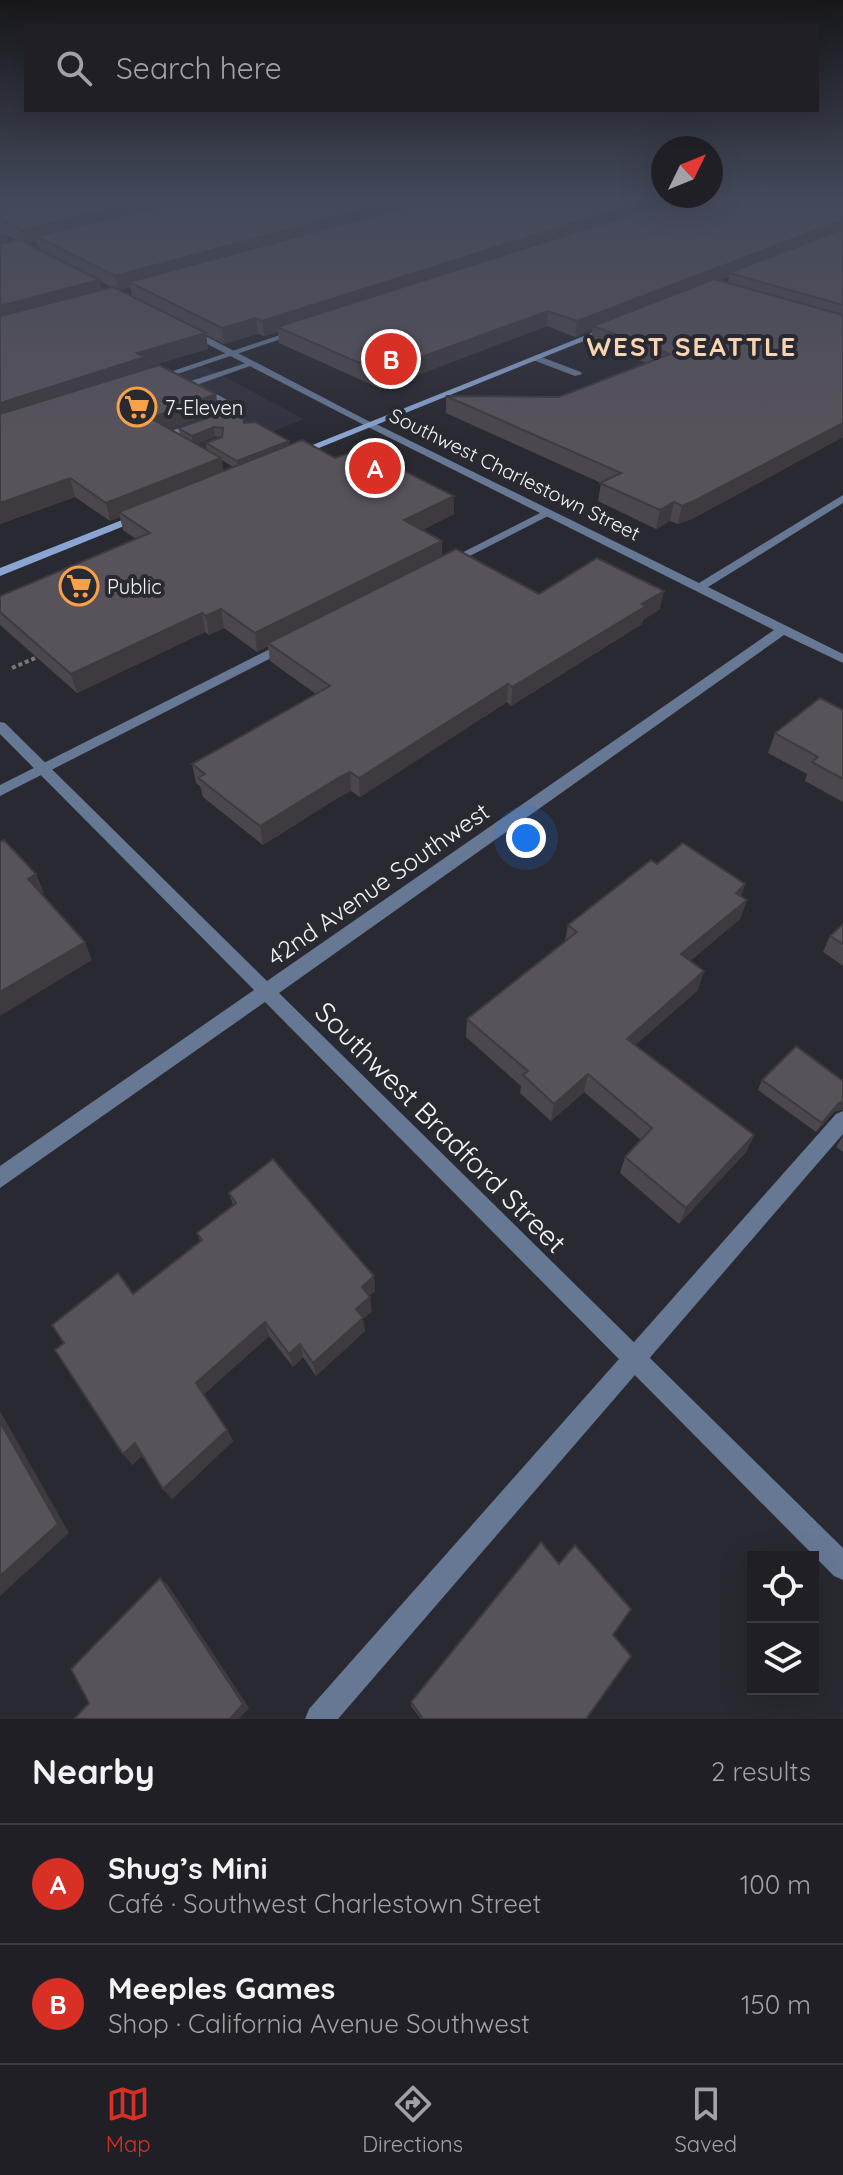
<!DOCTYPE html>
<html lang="en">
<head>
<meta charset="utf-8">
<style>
	body { margin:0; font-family:Quicksand,sans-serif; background:#27272d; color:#f1f3f6 }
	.controls { position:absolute; right:24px; bottom:24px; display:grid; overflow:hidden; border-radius:0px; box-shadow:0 8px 32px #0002 }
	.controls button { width:72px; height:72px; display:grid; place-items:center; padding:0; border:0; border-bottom:2px solid #3c3d42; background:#1f1f25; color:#f1f3f6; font:40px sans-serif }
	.compass { position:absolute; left:651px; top:136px; width:72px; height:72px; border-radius:50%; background:#1f1f25; box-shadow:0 8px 32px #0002; rotate:47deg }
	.you { position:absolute; left:526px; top:838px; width:28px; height:28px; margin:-20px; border:6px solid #fff; border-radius:50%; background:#1a73e8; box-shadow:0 0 0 12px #1a73e833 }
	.badge { display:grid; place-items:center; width:52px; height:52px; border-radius:50%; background:#d93025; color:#fff; font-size:26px; font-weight:700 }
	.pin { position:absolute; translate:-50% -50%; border:4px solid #fff; box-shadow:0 2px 8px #0006 }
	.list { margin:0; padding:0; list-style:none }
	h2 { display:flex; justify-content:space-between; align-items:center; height:104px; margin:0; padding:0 32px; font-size:34px }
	h2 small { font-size:26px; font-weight:400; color:#a1a2a7 }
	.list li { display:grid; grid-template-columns:52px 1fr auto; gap:24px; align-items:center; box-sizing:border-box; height:120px; padding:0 32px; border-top:2px solid #3c3d42 }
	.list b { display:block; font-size:30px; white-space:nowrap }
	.list p { margin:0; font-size:26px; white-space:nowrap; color:#a1a2a7 }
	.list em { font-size:26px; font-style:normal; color:#a1a2a7 }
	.icon { flex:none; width:44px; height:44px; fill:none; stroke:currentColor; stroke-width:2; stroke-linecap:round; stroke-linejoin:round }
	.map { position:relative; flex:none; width:843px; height:1719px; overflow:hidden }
	.search { position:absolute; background:#1f1f25; box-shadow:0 8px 32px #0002; left:24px; right:24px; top:24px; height:88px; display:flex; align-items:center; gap:20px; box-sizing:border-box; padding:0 28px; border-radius:0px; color:#a1a2a7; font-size:30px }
	.sheet { height:344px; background:#1f1f25 }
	nav { display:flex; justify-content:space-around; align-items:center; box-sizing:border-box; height:112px; border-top:2px solid #3c3d42; background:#1f1f25; font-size:22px; color:#a1a2a7 }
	nav a { display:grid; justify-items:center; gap:4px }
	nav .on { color:#d93025 }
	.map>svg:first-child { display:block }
</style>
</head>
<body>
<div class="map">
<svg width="843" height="1719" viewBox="0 0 843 1719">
	<rect width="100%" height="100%" fill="#292931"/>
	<path fill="#33323f" d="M 202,365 L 304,419 L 175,469 L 74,407 Z"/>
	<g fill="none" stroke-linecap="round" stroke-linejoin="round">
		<path stroke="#77777d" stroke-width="4" stroke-dasharray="4 3" stroke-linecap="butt" d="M 12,668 L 40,656"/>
		<g fill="#677895" fill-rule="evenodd">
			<path d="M 295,330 L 302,332 L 156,381 L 149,379 Z"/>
			<path d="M 536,355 L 581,372 L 582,374 L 575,376 L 533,360 L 532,358 Z"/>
			<path d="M 249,362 L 256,364 L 199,384 L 241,408 L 241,412 L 172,437 L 179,442 L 177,444 L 171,444 L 162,438 L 162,434 L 230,410 L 188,386 L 188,382 Z"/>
			<path d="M 546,510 L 550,511 L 550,515 L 452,565 L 442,563 Z"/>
			<path d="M 288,640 L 293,641 L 293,647 L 0,796 L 0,785 Z"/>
			<path d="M 843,1111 L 843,1134 L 338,1719 L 305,1719 L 309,1709 L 836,1114 Z"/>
		</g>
		<path fill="#677895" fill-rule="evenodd" d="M 366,422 L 372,422 L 699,583 L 843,495 L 843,503 L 708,587 L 843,654 L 843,663 L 784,635 L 279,993 L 843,1548 L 843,1580 L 834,1576 L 265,1002 L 0,1188 L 0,1166 L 254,990 L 0,734 L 0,722 L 5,723 L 267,981 L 774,630 L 366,426 Z"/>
		<path fill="#677895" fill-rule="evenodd" d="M 186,329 L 192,329 L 374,424 L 366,426 L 186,333 Z"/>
		<g fill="#8aa5d2" fill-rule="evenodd">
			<path d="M 609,326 L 616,328 L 299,456 L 290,454 Z"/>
			<path d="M 140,513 L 145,516 L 144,518 L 0,576 L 0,568 Z"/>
		</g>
	</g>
	<g fill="#4c474e" fill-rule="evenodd">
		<path d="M 0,199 L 843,199 L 843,437 L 692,519 L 678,524 L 670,521 L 656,529 L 598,501 L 601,483 L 446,413 L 446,396 L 559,397 L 647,363 L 591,342 L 592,330 L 575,337 L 547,326 L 381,389 L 279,343 L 278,332 L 264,336 L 258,334 L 224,344 L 206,335 L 208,349 L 147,367 L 148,368 L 216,394 L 218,411 L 170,429 L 180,434 L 178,428 L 244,423 L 289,441 L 289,445 L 335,458 L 454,496 L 454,514 L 422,530 L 442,541 L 442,556 L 539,594 L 660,609 L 643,620 L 642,624 L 511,706 L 507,702 L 360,797 L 351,791 L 339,797 L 263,845 L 203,797 L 200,786 L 196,783 L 192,764 L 316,694 L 270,661 L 268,646 L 257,652 L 224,628 L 209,635 L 205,632 L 77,693 L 0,625 L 0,596 L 136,539 L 123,530 L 120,517 L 110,521 L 75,497 L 0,524 ZM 7,235 L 17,240 L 19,240 L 9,242 ZM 37,241 L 39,250 L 27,244 ZM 729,277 L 728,283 L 720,280 ZM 100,281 L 109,286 L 112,287 L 101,290 ZM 130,287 L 132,296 L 120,290 ZM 215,436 L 222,437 L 206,443 L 207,450 L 196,444 ZM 222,460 L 233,467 L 223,471 Z"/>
		<path d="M 843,710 L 843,802 L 805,781 L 807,774 L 768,753 L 775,733 Z"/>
		<path d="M 657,864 L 745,884 L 741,896 L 747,900 L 740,919 L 690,961 L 698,990 L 635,1045 L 754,1135 L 746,1152 L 679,1224 L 620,1173 L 625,1157 L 641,1140 L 584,1092 L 551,1121 L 520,1093 L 521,1086 L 466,1037 L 467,1019 L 565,941 L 568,925 Z"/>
		<path d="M 843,924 L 843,966 L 823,952 L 830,936 Z"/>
		<path d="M 762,1080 L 834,1112 L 816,1132 L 758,1090 Z"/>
		<path d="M 843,1136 L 843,1152 L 836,1147 Z"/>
		<path d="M 229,1193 L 374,1276 L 375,1291 L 369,1296 L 372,1311 L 363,1319 L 365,1331 L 316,1376 L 303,1357 L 293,1367 L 269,1336 L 203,1395 L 227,1430 L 233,1441 L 172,1499 L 143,1455 L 132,1465 L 133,1294 L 200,1241 L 197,1233 L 233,1205 Z"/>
		<path d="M 613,1635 L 586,1719 L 421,1719 L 411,1706 L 411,1702 Z"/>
	</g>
	<g fill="#3e3a40">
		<path d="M 153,199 L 211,199 L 36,236 L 37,241 L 26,244 L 22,230 Z"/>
		<path d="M 401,199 L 450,199 L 129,282 L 130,287 L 118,290 L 115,276 Z"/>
		<path d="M 649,199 L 688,199 L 277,327 L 278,332 L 264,336 L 262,321 Z"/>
		<path d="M 843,220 L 843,232 L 729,273 L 729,277 L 597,328 L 593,326 L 592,330 L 575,337 L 577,321 Z"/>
		<path d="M 6,233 L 10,248 L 0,250 L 0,235 Z"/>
		<path d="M 99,280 L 103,295 L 0,323 L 0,306 Z"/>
		<path d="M 548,311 L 547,326 L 381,389 L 380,372 Z"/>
		<path d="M 256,318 L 258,334 L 224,344 L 222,328 Z"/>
		<path d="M 206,333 L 208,349 L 147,367 L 149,374 L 0,422 L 0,403 L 137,353 Z"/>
		<path d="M 216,394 L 218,411 L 159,433 L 154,420 L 156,416 Z"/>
		<path d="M 843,423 L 843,437 L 692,519 L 678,524 L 682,506 Z"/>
		<path d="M 214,427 L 215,436 L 193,445 L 192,436 Z"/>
		<path d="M 289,441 L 290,450 L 239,470 L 237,461 Z"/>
		<path d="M 221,458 L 224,476 L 119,512 L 120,517 L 110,521 L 106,503 Z"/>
		<path d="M 70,478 L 75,497 L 0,524 L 0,503 Z"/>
		<path d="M 454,496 L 454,514 L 404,538 L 404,520 Z"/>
		<path d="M 674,502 L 670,521 L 656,529 L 660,510 Z"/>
		<path d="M 442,541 L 442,559 L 268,643 L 268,646 L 257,652 L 255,633 Z"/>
		<path d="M 664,591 L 660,609 L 643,620 L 642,624 L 511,706 L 512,687 Z"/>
		<path d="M 221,609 L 224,628 L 209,635 L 206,616 Z"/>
		<path d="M 202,613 L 205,632 L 77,693 L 71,674 Z"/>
		<path d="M 508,684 L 507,702 L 360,797 L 359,778 Z"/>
		<path d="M 350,772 L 351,791 L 339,797 L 263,845 L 260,826 L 338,778 Z"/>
		<path d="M 36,874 L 44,893 L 36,897 L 28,879 Z"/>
		<path d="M 745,884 L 739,903 L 736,893 Z"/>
		<path d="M 747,900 L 740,919 L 676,973 L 681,954 Z"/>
		<path d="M 85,942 L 92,960 L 0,1016 L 0,992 Z"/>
		<path d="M 704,971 L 698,990 L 622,1057 L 627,1039 Z"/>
		<path d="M 588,1074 L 584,1092 L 551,1121 L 554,1104 Z"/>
		<path d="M 843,1102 L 843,1110 L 834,1112 L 816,1132 L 822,1123 L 839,1103 Z"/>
		<path d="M 754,1135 L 746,1152 L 679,1224 L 686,1208 Z"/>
		<path d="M 374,1276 L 375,1291 L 363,1301 L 362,1287 Z"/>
		<path d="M 370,1297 L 372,1311 L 363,1319 L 365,1331 L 316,1376 L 313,1363 L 356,1309 Z"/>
		<path d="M 265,1322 L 269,1336 L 202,1396 L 196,1383 Z"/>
		<path d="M 300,1344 L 303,1357 L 293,1367 L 289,1354 Z"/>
		<path d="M 0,1411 L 69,1533 L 0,1596 Z"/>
		<path d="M 227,1430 L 233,1441 L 172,1499 L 163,1489 Z"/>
		<path d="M 135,1443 L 144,1454 L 132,1465 L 123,1454 Z"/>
		<path d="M 160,1578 L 168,1585 L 249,1708 L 239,1719 L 230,1719 Z"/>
	</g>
	<g fill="#58535b" stroke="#3e3a40" stroke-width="2">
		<path d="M 0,199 L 153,199 L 22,230 L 0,219 Z"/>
		<path d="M 193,199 L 401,199 L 115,276 L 36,236 Z"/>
		<path d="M 437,199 L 649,199 L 262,321 L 256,318 L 222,328 L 129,282 Z"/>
		<path d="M 680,199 L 838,199 L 843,201 L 843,220 L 577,321 L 548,311 L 380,372 L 277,327 Z"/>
		<path d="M 843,229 L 843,305 L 729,273 Z"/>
		<path d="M 20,240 L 99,280 L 0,306 L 0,244 Z"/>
		<path d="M 714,279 L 843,315 L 843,423 L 696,500 L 682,506 L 674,502 L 660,510 L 600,483 L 621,473 L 446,396 L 559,397 L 670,354 L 593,326 Z"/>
		<path d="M 113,287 L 206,333 L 137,353 L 145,357 L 0,403 L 0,316 Z"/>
		<path d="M 159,365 L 216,394 L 156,416 L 154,420 L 221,458 L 106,503 L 70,478 L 0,503 L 0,414 Z"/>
		<path d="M 231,410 L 243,416 L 244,423 L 255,422 L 289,441 L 237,461 L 206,443 L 222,437 L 223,428 L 214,427 L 192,436 L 178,428 Z"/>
		<path d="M 302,440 L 335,458 L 361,449 L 454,496 L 404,520 L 442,541 L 255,633 L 221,609 L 206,616 L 202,613 L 71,674 L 0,612 L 0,596 L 150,533 L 119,512 Z"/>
		<path d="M 456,549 L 539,594 L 597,558 L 664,591 L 642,604 L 646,606 L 512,687 L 508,684 L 359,778 L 350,772 L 338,778 L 260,826 L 198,778 L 205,774 L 192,764 L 330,686 L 268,643 Z"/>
		<path d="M 820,698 L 843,710 L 843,779 L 812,762 L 818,757 L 775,733 Z"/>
		<path d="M 4,840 L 36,874 L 28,879 L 85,942 L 0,992 L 0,842 Z"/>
		<path d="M 683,843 L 745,884 L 736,893 L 747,900 L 681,954 L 704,971 L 627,1039 L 754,1135 L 686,1208 L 625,1157 L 652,1128 L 588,1074 L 554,1104 L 523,1075 L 528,1071 L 467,1019 L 577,932 L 568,925 L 651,860 L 657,864 Z"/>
		<path d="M 843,924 L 843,944 L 830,936 Z"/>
		<path d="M 796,1046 L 843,1081 L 843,1102 L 839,1103 L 822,1123 L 762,1080 Z"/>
		<path d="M 273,1159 L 374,1276 L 362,1287 L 370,1297 L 356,1309 L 363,1318 L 313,1363 L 300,1344 L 289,1354 L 265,1322 L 196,1383 L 227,1430 L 163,1489 L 135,1443 L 123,1454 L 55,1350 L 64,1343 L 52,1325 L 118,1273 L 133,1294 L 202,1240 L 197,1233 L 236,1203 L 229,1193 Z"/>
		<path d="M 0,1422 L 58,1524 L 0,1576 Z"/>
		<path d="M 541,1542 L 559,1564 L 575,1545 L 631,1609 L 613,1635 L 631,1656 L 586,1719 L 423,1719 L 411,1702 Z"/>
		<path d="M 160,1578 L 243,1704 L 230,1719 L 74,1719 L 89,1703 L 71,1669 Z"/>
	</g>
	<linearGradient id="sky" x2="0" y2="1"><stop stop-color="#17171b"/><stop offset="0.45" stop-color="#43495a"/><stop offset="1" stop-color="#43495a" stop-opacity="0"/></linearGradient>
	<rect width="843" height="440" fill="url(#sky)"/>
	<defs>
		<g id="supermarket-ring" transform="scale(2)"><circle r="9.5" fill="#292931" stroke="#f7a248" stroke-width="1.5"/><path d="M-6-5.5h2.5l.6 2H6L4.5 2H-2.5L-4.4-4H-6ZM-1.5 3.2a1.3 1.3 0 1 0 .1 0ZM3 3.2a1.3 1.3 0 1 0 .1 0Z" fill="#f7a248"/></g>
	</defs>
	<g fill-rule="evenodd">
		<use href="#supermarket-ring" x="137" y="407"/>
		<use href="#supermarket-ring" x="79" y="586"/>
	</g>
	<g text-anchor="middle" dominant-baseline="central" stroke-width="8" stroke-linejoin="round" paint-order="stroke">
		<g font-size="20" fill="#f3f3f8" stroke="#292931" text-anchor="start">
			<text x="165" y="407">7-Eleven</text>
			<text x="107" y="586">Public</text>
		</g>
		<g font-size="20" fill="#f3f3f8" stroke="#292931">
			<text transform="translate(515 474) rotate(26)">Southwest Charlestown Street</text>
		</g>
		<g font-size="24" fill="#f3f3f8" stroke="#292931">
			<text transform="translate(378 884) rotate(-35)">42nd Avenue Southwest</text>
		</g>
		<g font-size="26" font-weight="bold" letter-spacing="2" fill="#f8d4b3" stroke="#292931">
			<text x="692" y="346">WEST SEATTLE</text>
		</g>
		<g font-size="28" fill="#f3f3f8" stroke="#292931">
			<text transform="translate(441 1127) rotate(45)">Southwest Bradford Street</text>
		</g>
	</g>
</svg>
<div class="controls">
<button><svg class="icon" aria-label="locate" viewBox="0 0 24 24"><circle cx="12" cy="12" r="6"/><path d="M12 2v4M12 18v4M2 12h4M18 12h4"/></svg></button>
<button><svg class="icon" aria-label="layers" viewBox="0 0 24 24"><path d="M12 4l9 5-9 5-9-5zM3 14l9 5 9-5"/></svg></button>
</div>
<svg class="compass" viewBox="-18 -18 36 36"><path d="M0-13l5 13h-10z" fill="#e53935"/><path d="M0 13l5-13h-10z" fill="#a1a2a7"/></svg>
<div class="you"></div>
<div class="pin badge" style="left:375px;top:468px">A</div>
<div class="pin badge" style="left:391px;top:359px">B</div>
<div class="search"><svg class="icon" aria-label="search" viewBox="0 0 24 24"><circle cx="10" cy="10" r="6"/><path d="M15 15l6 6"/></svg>Search here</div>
</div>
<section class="sheet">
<h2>Nearby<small>2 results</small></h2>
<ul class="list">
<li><span class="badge">A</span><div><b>Shug’s Mini</b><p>Café · Southwest Charlestown Street</p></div><em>100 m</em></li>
<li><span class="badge">B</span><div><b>Meeples Games</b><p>Shop · California Avenue Southwest</p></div><em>150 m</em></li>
</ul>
</section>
<nav>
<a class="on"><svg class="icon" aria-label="map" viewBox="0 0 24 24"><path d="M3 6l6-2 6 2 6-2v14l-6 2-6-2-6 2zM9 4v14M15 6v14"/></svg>Map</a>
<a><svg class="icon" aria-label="directions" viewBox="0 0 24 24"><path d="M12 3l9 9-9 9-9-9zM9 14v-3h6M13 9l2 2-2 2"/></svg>Directions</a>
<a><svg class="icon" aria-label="saved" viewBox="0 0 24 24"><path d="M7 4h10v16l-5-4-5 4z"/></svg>Saved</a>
</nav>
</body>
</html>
